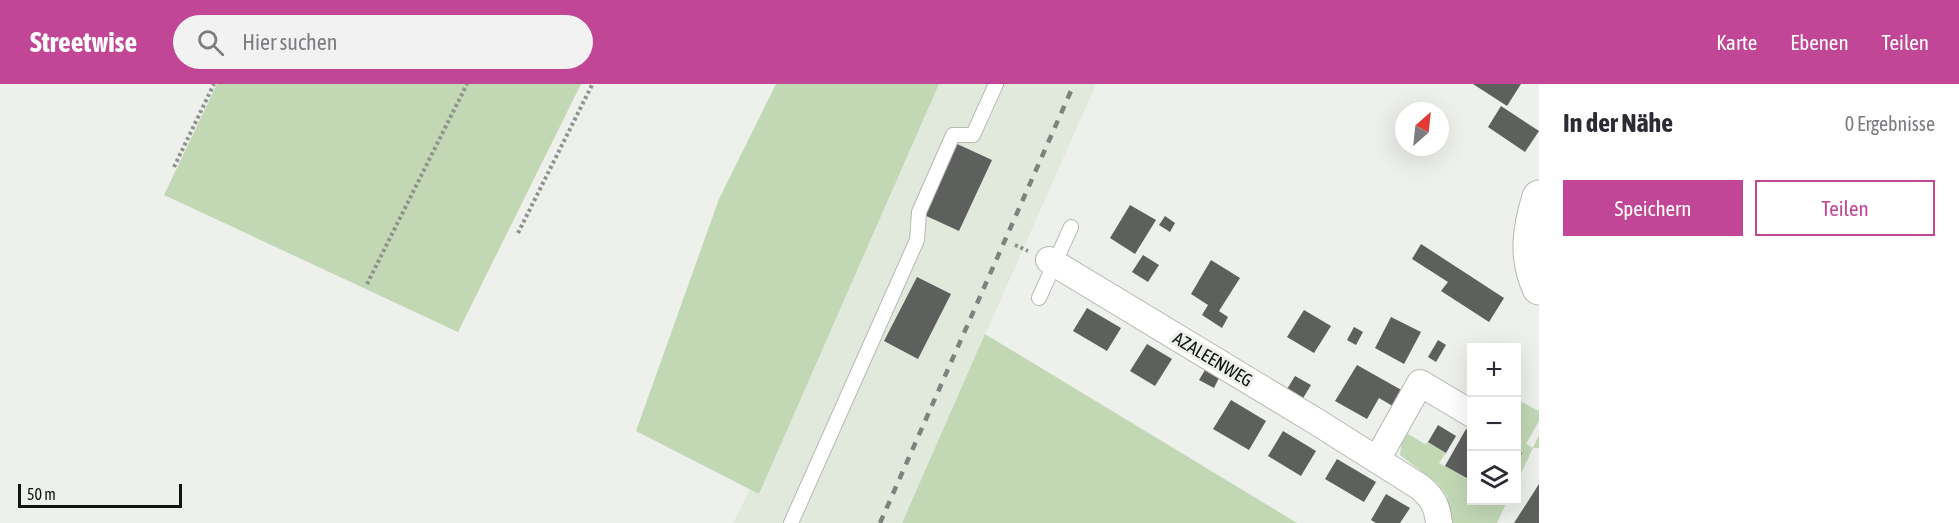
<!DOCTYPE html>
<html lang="de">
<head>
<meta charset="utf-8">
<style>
	body { margin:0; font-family:"Asap Condensed",sans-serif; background:#f2f2f3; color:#2b2b33 }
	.controls { position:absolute; right:18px; bottom:18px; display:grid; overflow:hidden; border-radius:0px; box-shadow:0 6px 24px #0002 }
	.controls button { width:54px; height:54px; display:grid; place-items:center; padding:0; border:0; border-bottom:2px solid #e1e1e2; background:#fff; color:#2b2b33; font:30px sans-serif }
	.compass { position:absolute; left:1395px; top:18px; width:54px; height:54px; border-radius:50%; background:#fff; box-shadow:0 6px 24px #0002; rotate:27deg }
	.scale { position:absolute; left:18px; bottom:15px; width:164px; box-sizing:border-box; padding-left:6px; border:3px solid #121412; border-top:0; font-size:16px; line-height:21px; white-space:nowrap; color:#121412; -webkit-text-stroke:4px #edf0eb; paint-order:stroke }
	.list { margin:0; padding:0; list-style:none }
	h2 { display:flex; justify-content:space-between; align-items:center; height:78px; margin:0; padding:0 24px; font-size:26px }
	h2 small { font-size:20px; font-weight:400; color:#7c7c81 }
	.actions { display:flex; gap:12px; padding:18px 24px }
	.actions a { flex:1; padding:14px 0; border:2px solid #c24696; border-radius:0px; text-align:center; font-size:21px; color:#c24696 }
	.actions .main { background:#c24696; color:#fff }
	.icon { flex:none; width:33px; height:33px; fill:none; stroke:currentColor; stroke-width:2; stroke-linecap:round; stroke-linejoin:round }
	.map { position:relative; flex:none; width:1539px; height:439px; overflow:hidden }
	header { display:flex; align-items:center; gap:36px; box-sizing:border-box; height:84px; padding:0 30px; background:#c24696; color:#fff }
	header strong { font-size:28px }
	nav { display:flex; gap:33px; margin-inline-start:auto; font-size:21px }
	.search { width:420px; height:54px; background:#f2f2f3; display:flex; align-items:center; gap:15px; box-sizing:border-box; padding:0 21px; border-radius:33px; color:#7c7c81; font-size:22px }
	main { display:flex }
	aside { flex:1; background:#fff }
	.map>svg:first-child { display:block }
</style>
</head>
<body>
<header>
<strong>Streetwise</strong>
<div class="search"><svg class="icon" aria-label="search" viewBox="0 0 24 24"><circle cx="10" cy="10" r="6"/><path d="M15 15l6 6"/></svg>Hier suchen</div>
<nav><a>Karte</a><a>Ebenen</a><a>Teilen</a></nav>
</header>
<main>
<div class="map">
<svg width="1539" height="439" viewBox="0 0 1539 439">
	<rect width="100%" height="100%" fill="#edf0eb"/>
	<path fill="#e1e9dd" d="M 939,0 L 1096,0 L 902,439 L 733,439 L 750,405 L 759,410 Z"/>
	<g fill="#c2d8b5">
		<path d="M 217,0 L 581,0 L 458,248 L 164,111 Z"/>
		<path d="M 776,0 L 939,0 L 759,410 L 636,347 L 719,115 Z"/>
		<path d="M 985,250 L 1297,439 L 902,439 Z"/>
		<path d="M 1516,315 L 1539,327 L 1539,337 L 1526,360 L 1533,364 L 1539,351 L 1539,364 L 1533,364 L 1517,398 Z"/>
		<path d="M 1408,350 L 1425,360 L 1428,358 L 1446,369 L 1439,379 L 1471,397 L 1472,416 L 1507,417 L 1497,439 L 1451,439 L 1447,412 L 1437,399 L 1400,371 L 1402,354 Z"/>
	</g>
	<g fill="#5d605c">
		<path d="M 1473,0 L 1521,0 L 1507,22 Z"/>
		<path d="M 1501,22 L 1539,47 L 1525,68 L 1488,43 Z"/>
		<path d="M 955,59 L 992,76 L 959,147 L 922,130 Z"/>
		<path d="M 1130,121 L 1156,136 L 1135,170 L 1110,154 Z"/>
		<path d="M 1165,132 L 1175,139 L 1170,148 L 1159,141 Z"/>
		<path d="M 1421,160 L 1504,214 L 1489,238 L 1441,207 L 1448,198 L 1412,175 Z"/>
		<path d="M 1143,171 L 1159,181 L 1148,198 L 1132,188 Z"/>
		<path d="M 1211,176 L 1240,194 L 1219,227 L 1228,233 L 1222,244 L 1202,231 L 1208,221 L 1191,210 Z"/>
		<path d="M 917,193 L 951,210 L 918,275 L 884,257 Z"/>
		<path d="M 1087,224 L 1121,244 L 1107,267 L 1073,247 Z"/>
		<path d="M 1304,226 L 1331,242 L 1314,269 L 1287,253 Z"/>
		<path d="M 1391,233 L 1421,248 L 1404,280 L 1375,264 Z"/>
		<path d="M 1354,243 L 1363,248 L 1356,261 L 1347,256 Z"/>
		<path d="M 1438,256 L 1446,261 L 1436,278 L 1428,273 Z"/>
		<path d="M 1147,260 L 1172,275 L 1155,302 L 1130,287 Z"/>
		<path d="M 1357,281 L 1405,308 L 1396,324 L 1379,314 L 1367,335 L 1335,317 Z"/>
		<path d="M 1205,286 L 1219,294 L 1214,304 L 1199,296 Z"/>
		<path d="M 1295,292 L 1311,301 L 1302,316 L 1286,307 Z"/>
		<path d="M 1231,316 L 1266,337 L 1249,366 L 1213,345 Z"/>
		<path d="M 1438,341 L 1456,352 L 1446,369 L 1428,358 Z"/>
		<path d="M 1466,345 L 1472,348 L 1472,397 L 1445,382 Z"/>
		<path d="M 1283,347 L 1316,367 L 1301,392 L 1268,372 Z"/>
		<path d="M 1516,366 L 1522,369 L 1518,377 L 1516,376 Z"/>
		<path d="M 1337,375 L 1376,398 L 1364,418 L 1325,395 Z"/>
		<path d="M 1539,400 L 1539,439 L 1514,439 Z"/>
		<path d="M 1386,410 L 1410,424 L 1400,439 L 1376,439 L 1371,436 Z"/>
	</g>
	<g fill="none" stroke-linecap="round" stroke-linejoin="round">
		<g stroke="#b5b8b3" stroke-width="16">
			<g id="lane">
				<path d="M 1039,214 L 1071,143"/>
				<path d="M 791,439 L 917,156 L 919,128 L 953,51 L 973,51 L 996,0"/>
			</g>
		</g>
		<g stroke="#b5b8b3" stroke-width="28">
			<g id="street">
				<path d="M 1049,176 L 1317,338 L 1420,403 C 1433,414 1437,422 1439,439"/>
				<path d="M 1378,374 L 1420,299 L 1472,330"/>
			</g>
		</g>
		<g stroke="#b5b8b3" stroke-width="35">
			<path id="secondary" d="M 1539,113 C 1529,145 1525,173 1539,204"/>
		</g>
		<g stroke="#8e918d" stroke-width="4" stroke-dasharray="3 3" stroke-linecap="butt">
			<path d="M 174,83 L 214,0"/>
			<path d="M 518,149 L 592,1"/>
			<path d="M 1015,161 L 1028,167"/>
			<path d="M 367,200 L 467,0"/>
		</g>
		<use href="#lane" stroke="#fff" stroke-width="14"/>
		<use href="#street" stroke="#fff" stroke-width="26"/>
		<use href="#secondary" stroke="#fff" stroke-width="33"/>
		<path stroke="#7e817d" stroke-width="4.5" stroke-dasharray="8 8" stroke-linecap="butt" d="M 880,439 L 1074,0"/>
	</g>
	<g text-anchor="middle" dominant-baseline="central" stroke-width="6" stroke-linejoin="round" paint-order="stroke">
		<g font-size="18" fill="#121412" stroke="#edf0eb">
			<text transform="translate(1213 275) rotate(31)">AZALEENWEG</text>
		</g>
	</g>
</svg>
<div class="controls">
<button>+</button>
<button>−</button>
<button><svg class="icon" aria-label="layers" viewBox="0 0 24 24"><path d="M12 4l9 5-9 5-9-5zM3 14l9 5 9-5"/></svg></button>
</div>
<svg class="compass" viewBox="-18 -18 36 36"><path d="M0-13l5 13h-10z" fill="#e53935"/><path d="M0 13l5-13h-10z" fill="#7c7c81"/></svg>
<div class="scale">50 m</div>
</div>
<aside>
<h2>In der Nähe<small>0 Ergebnisse</small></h2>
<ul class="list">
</ul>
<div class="actions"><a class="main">Speichern</a><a>Teilen</a></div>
</aside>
</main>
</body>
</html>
